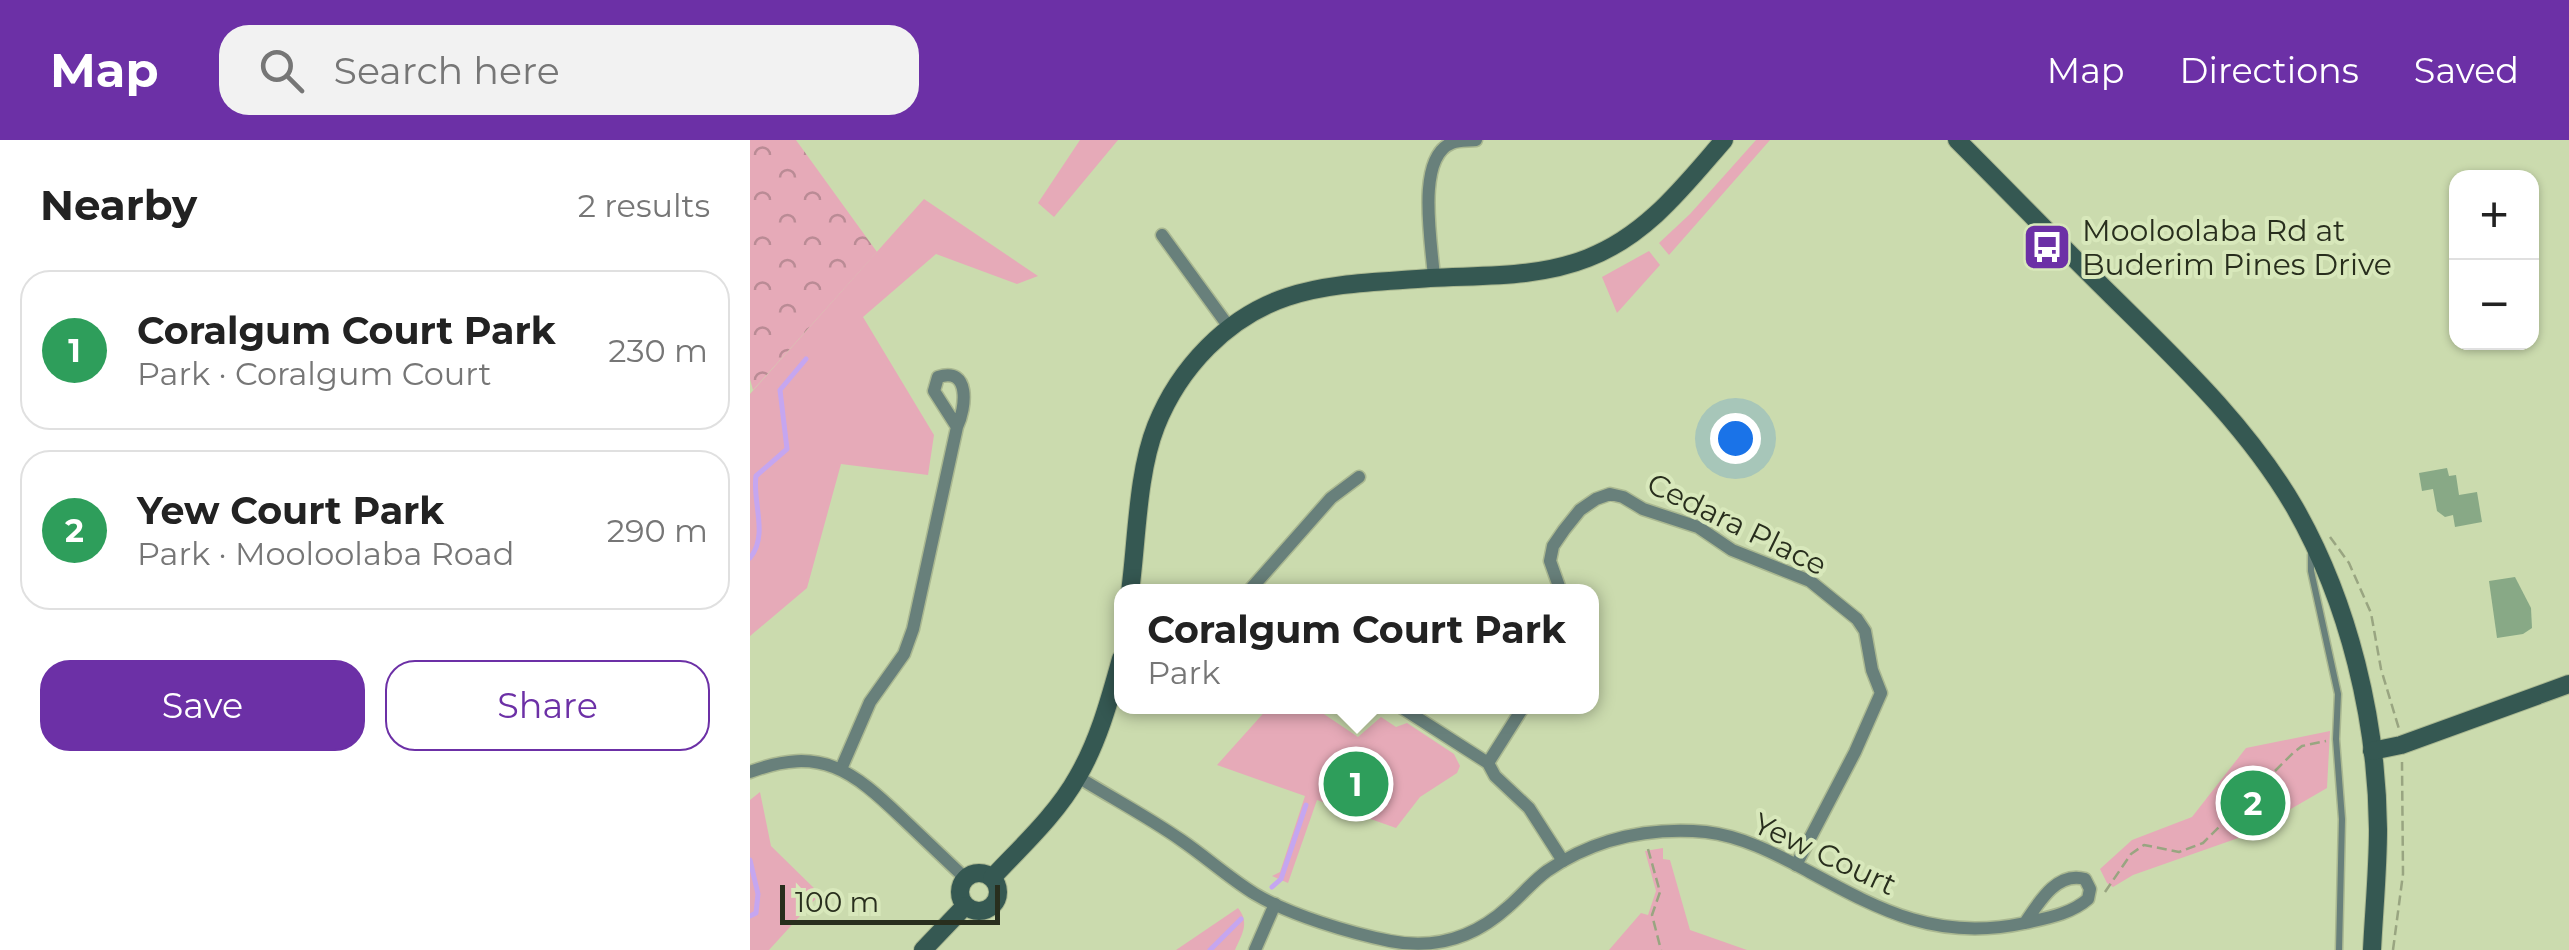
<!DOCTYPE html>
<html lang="en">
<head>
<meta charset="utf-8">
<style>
	body { margin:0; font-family:Montserrat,sans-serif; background:#f2f2f2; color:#222 }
	.controls { position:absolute; right:30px; top:30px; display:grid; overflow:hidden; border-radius:20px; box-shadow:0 2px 8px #0004 }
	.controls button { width:90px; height:90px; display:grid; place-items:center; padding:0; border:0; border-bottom:2px solid #e0e0e0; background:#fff; color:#222; font:50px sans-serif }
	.scale { position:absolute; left:30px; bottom:25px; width:220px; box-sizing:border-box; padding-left:10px; border:5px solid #282e1d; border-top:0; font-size:28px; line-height:35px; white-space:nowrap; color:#282e1d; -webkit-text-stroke:8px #d8e8bb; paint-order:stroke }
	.you { position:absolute; left:985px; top:298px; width:35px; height:35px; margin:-25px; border:8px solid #fff; border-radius:50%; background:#1a73e8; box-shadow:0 0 0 15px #1a73e833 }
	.badge { display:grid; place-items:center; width:65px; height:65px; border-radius:50%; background:#6c30a6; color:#fff; font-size:32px; font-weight:700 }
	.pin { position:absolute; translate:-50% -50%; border:5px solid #fff; box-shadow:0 2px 10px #0006 }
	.popup { position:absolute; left:364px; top:444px; width:485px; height:130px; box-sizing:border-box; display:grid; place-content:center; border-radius:20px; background:#fff; filter:drop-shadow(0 2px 8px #0005); font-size:32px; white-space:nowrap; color:#767676 }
	.popup b { font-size:38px; color:#222 }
	.popup::after { content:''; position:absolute; left:50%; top:100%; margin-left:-20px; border:20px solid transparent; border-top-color:#fff }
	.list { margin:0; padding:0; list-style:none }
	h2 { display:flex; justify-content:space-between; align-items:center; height:130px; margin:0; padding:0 40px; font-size:42px }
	h2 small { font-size:32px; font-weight:400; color:#767676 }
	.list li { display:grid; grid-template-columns:65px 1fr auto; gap:30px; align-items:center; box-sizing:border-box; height:160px; margin:0 20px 20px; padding:0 20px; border:2px solid #e0e0e0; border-radius:30px }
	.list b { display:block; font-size:38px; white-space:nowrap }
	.list p { margin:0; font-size:32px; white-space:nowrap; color:#767676 }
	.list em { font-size:32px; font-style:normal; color:#767676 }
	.actions { display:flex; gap:20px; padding:30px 40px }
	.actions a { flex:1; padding:22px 0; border:2px solid #6c30a6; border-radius:30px; text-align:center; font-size:35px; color:#6c30a6 }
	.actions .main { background:#6c30a6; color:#fff }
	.icon { flex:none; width:55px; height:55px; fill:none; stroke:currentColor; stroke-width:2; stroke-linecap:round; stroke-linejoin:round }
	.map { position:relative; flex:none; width:1819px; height:810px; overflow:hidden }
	header { display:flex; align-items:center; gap:60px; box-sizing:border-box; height:140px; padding:0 50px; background:#6c30a6; color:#fff }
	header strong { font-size:48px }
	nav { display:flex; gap:55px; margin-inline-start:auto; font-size:35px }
	.search { width:700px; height:90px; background:#f2f2f2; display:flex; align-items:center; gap:25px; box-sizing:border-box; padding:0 35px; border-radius:30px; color:#767676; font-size:38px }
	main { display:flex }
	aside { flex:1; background:#fff }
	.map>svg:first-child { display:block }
</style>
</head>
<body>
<header>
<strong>Map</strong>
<div class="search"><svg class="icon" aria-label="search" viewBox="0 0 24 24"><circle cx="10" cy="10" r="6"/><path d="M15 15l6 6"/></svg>Search here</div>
<nav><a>Map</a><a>Directions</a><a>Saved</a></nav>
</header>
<main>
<aside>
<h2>Nearby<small>2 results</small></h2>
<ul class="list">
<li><span class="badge" style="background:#2e9e5b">1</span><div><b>Coralgum Court Park</b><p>Park · Coralgum Court</p></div><em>230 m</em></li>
<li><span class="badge" style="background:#2e9e5b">2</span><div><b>Yew Court Park</b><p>Park · Mooloolaba Road</p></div><em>290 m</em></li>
</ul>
<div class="actions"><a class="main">Save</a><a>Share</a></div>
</aside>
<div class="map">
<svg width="1819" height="810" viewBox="0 0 1819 810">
	<defs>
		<pattern id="forest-crowns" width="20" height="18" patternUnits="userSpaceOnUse" patternTransform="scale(2.5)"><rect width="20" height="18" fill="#e6aab8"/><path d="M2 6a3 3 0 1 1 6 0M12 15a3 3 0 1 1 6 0" fill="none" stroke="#ba8b95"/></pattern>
	</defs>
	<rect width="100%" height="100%" fill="#cbdbae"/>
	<path fill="url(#forest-crowns)" d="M 0,0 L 46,0 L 127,112 L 3,250 L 0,239 Z"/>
	<g fill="#e6aab8">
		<path d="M 330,0 L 368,0 L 304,77 L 288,63 Z"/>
		<path d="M 1006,0 L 1020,0 L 919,115 L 909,103 L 940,74 Z"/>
		<path d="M 174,59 L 288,136 L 267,144 L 186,114 L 113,177 L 184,295 L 178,335 L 91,324 L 57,448 L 0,496 L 0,254 Z"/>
		<path d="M 899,111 L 910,125 L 867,173 L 852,137 Z"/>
		<path d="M 562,566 L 608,597 L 631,577 L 646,587 L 657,583 L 704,614 L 710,626 L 707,633 L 670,657 L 646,688 L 567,660 L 538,743 L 522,736 L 530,732 L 555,656 L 467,625 L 519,567 Z"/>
		<path d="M 1580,591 L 1577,648 L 1494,696 L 1383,735 L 1363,747 L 1357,743 L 1350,729 L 1382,700 L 1442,677 L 1496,608 Z"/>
		<path d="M 10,652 L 21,706 L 70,754 L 19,810 L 0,810 L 0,660 Z"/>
		<path d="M 913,708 L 913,719 L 920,720 L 940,790 L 997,810 L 859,810 L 891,773 L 898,775 L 906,751 L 895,711 Z"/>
		<path d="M 488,768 C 500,783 492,794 485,810 L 426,810 Z"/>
	</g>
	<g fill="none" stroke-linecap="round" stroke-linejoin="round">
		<g stroke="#c5a6f0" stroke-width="5">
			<path d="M 0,418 C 19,395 2,362 6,336 L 37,309 L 30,250 L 56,219"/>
			<path d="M 0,720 L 8,754 L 6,773 L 0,776"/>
			<path d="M 522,747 L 531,739 L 556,665"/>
			<path d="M 460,810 L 491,779"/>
		</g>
	</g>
	<g fill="#88a986">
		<path d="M 1697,328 L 1699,336 L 1706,335 L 1709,355 L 1727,352 L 1732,382 L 1705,387 L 1703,375 L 1695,377 L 1687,371 L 1683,349 L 1672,351 L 1669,333 Z"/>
		<path d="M 1765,437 L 1781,468 L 1782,488 L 1773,494 L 1747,498 L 1739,441 Z"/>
	</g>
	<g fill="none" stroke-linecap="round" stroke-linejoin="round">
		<g stroke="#aab891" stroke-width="9">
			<path id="lane" d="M 1561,415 L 1561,431 L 1588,554 L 1586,599 L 1592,679 L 1589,810"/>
		</g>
		<g stroke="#aab891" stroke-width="15">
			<g id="street">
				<path d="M 412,95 L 479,187"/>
				<path d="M 684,138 C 682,105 665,17 702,3 C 708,0 719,1 726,0"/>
				<path d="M 498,452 L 581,358 L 609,337"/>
				<path d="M 811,452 L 800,421 L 803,406 L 814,390 L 830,370 L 846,359 L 860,354 L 873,357 L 893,369 L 948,387 L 982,410 L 1060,441 L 1107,479 L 1115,491 L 1122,530 L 1131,553 L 1105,612 L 1046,725"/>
				<path d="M 649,566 L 738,623 L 745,636 L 779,668 L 813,721"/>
				<path d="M 738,623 L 774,566"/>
				<path d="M 91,629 L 120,562 L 154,514 L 163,489 L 207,287 C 216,268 221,226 188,237 L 184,251 L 207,287"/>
				<path d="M 0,632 C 71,605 103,631 152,678 C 173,698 194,718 215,738"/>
				<path d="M 328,637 C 362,658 398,677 431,700 C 456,717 479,738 505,754 C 540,775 600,793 640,801 C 686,810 725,797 758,767 C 772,755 783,741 797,731 C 844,699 899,687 956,692 C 991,696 1024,713 1054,729 C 1130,770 1186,802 1275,783 C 1297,778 1321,774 1338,759 L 1340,749 L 1335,739 C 1307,731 1289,762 1275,783"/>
				<path d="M 505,810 L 525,764"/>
			</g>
		</g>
		<g stroke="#aab891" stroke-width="20">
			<g id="secondary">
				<path d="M 1207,0 C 1259,52 1310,105 1362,156 C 1429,222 1498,287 1545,368 C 1599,463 1627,580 1628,689 C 1628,729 1624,770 1622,810"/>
				<path d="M 380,452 C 387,401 387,334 406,286 C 429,228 477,177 537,157 C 582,142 633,142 680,138 C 733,135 788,138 838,118 C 897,95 934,46 974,0"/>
				<path d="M 1622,611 L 1651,605 L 1819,544"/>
				<circle cx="229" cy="752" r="19"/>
				<path d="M 242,738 C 272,706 307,674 328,636 C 349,600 360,558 371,519"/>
				<path d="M 173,810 L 215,766"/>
			</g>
		</g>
		<g stroke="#99a581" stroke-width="2.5" stroke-dasharray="10 5" stroke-linecap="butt">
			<path d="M 1580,397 L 1599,423 L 1621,473 L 1631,529 L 1649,589"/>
			<path d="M 898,709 L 910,752 L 902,775 L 911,810"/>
			<path d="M 1355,752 L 1381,714 L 1394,705 L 1429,712 L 1453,703 L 1543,613 L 1552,606 L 1576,601"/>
			<path d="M 1643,810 L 1653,734 L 1652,622"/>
		</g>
		<use href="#lane" stroke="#68807b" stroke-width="6"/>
		<use href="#street" stroke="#68807b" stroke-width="12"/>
		<use href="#secondary" stroke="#355852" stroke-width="18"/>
	</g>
	<defs>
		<g id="bus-square" transform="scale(2.5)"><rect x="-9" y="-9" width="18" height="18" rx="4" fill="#6c30a6" stroke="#d8e8bb"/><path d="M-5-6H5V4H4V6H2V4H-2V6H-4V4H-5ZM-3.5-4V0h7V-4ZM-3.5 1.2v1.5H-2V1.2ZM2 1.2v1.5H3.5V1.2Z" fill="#fff"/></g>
	</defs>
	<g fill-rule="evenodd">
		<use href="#bus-square" x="1297" y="107"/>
	</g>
	<g text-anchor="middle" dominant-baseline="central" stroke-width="8" stroke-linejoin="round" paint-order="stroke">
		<g font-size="30" fill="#282e1d" stroke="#d8e8bb" text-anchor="start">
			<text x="1332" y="90">Mooloolaba Rd at<tspan x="1332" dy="34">Buderim Pines Drive</tspan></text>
		</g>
		<g font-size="30" fill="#282e1d" stroke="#d8e8bb">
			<text transform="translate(987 384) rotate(26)">Cedara Place</text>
			<text transform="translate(1075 714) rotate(25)">Yew Court</text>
		</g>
	</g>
</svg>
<div class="controls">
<button>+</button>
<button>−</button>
</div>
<div class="scale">100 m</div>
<div class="you"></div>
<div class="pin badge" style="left:606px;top:644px;background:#2e9e5b">1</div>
<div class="popup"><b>Coralgum Court Park</b>Park</div>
<div class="pin badge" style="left:1503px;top:663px;background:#2e9e5b">2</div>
</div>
</main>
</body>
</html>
